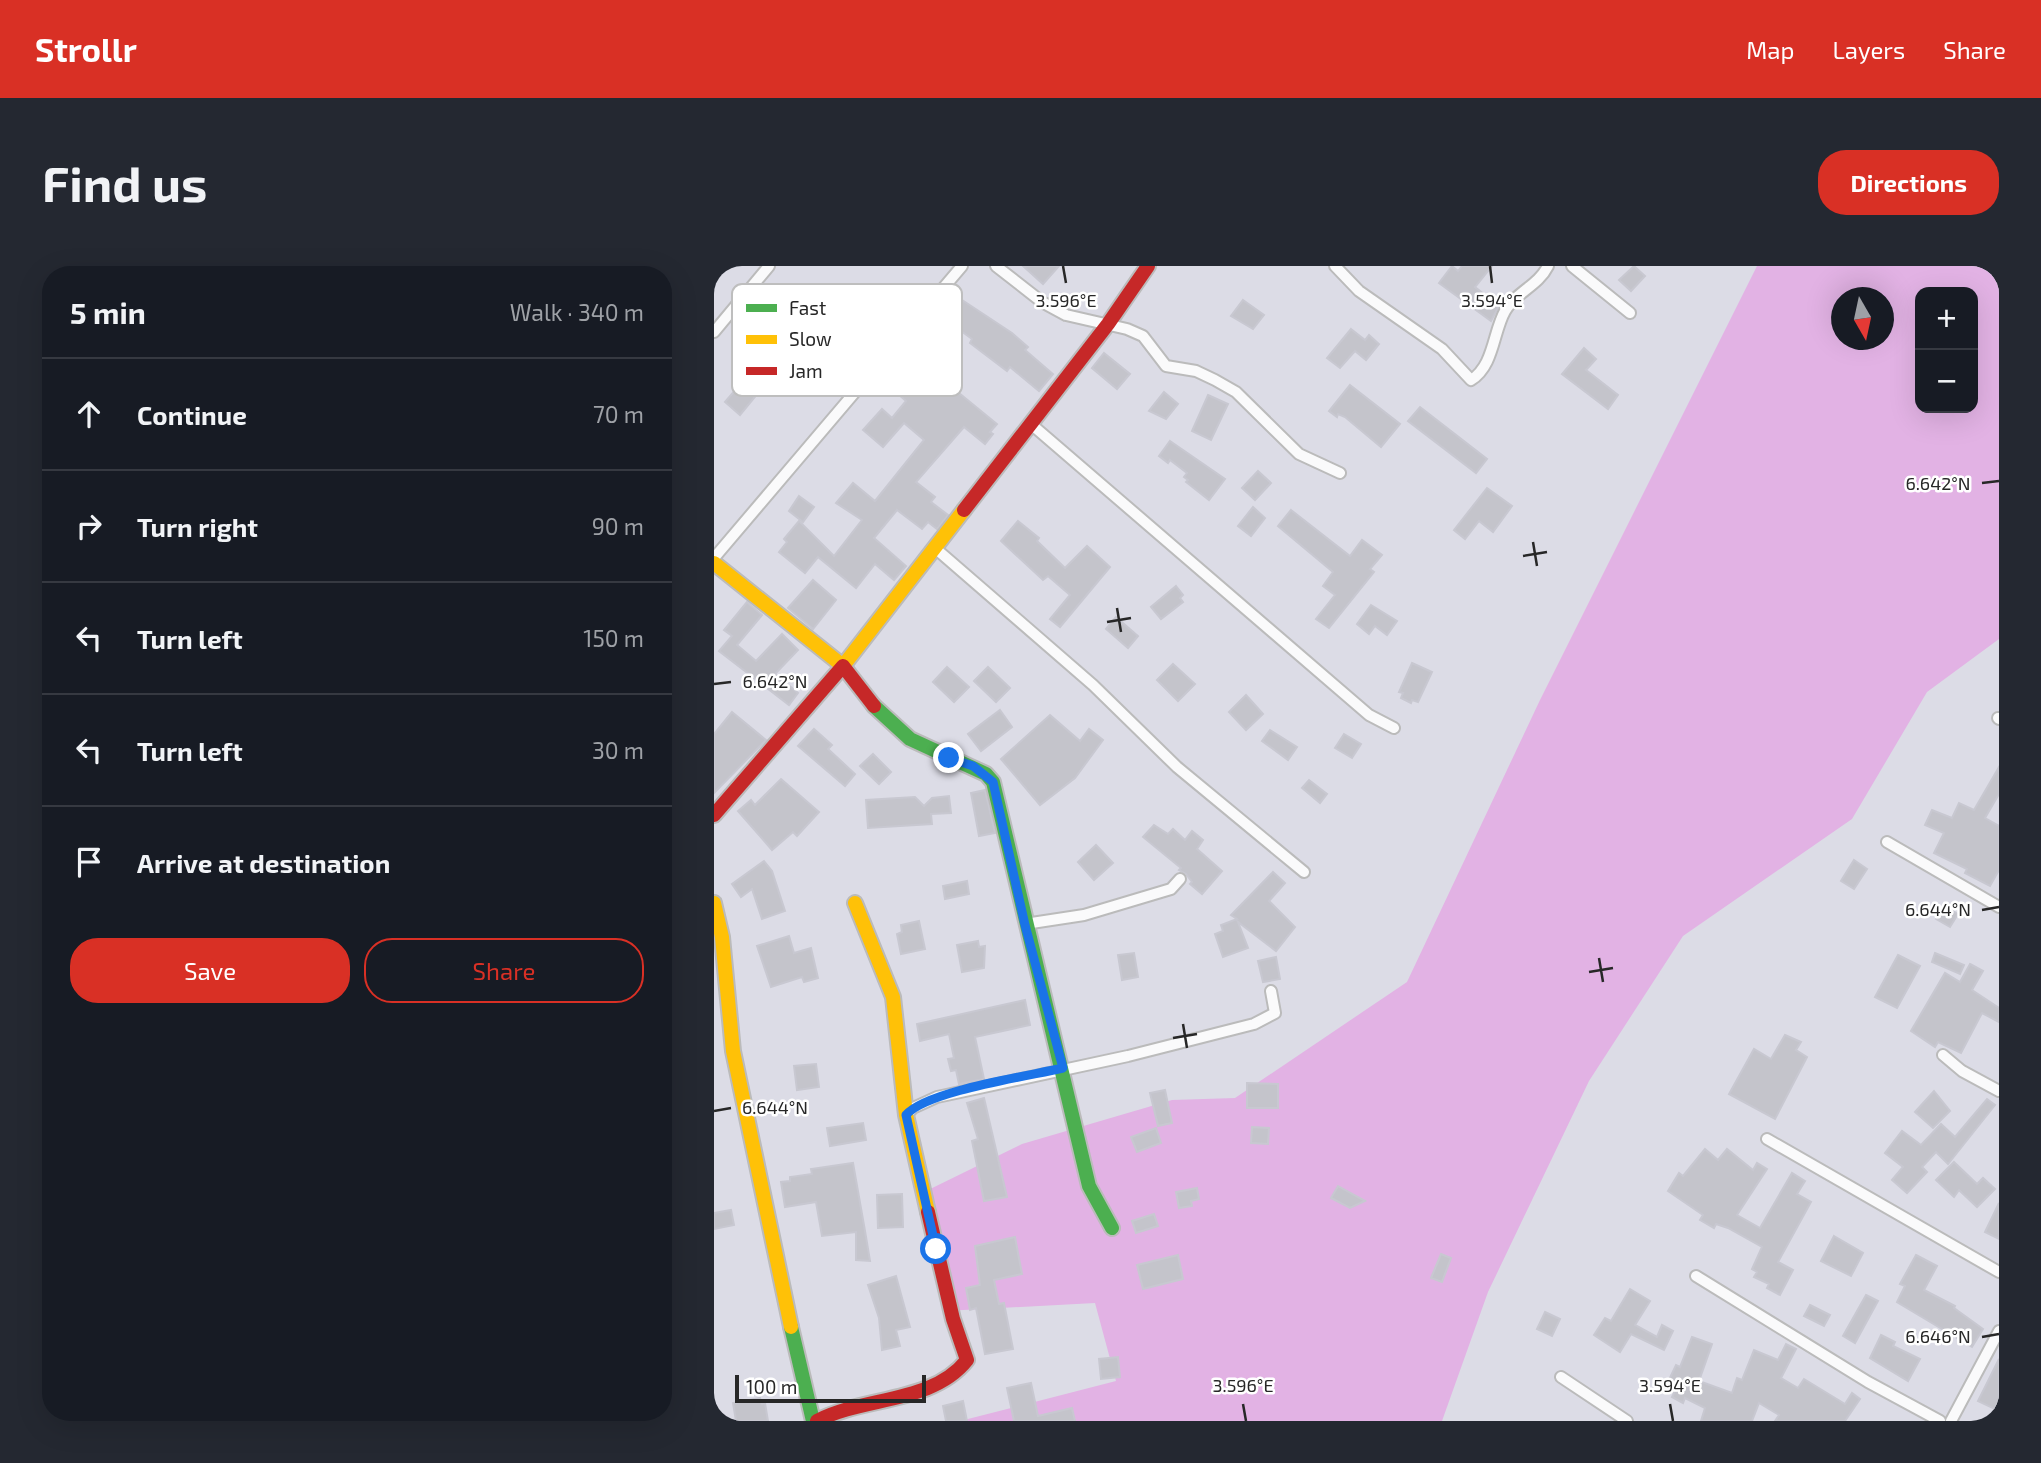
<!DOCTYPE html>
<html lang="en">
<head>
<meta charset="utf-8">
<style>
	body { margin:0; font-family:"Exo 2",sans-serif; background:#242831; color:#f1f3f6 }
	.controls { position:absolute; right:21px; top:21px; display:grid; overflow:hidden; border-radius:14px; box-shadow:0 7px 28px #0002 }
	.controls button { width:63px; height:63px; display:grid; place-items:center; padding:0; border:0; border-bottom:2px solid #363941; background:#171b24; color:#f1f3f6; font:35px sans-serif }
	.compass { position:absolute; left:1117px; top:21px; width:63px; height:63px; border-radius:50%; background:#171b24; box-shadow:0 7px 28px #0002; rotate:171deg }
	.scale { position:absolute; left:21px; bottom:18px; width:191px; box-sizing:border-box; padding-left:7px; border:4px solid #272727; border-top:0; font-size:19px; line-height:24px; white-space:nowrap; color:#272727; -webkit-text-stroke:5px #fff; paint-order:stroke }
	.stop { position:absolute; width:21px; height:21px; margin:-16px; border:5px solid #1a73e8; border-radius:50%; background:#fff }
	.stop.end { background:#1a73e8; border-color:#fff; box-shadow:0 2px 7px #0008 }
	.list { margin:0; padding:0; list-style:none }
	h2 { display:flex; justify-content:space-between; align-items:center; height:91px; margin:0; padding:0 28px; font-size:30px }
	h2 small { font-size:23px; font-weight:400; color:#9ea1a6 }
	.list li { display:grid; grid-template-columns:46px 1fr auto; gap:21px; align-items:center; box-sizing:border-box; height:112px; padding:0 28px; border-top:2px solid #363941 }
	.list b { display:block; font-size:26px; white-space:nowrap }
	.list em { font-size:23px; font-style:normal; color:#9ea1a6 }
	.actions { display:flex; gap:14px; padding:21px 28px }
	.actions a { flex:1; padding:16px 0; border:2px solid #d93025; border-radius:28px; text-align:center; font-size:24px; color:#d93025 }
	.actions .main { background:#d93025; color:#fff }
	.icon { flex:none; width:38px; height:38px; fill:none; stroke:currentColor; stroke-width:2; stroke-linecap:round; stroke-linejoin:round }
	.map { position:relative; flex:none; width:1285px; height:1155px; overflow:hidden; border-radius:28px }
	header { display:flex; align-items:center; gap:42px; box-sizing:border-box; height:98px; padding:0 35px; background:#d93025; color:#fff }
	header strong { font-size:33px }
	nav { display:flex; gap:38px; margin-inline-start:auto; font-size:24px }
	.intro { display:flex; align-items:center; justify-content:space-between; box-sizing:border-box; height:168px; padding:0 42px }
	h1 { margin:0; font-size:49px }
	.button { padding:18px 32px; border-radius:28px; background:#d93025; color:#fff; font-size:24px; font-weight:700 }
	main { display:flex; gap:42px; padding:0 42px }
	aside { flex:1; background:#171b24; border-radius:28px; box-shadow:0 7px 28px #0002 }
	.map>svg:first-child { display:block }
</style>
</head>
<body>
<header>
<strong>Strollr</strong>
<nav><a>Map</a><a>Layers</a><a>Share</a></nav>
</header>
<div class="intro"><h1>Find us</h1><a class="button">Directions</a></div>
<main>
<aside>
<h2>5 min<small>Walk · 340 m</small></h2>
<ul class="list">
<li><svg class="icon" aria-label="ahead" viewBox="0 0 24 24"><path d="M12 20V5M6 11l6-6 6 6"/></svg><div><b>Continue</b></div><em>70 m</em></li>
<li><svg class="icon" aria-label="right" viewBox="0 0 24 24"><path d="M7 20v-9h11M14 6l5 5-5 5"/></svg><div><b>Turn right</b></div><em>90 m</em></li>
<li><svg class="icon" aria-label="left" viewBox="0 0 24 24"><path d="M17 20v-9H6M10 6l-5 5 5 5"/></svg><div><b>Turn left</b></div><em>150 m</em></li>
<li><svg class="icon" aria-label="left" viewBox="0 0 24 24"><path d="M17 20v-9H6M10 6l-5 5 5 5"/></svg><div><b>Turn left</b></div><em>30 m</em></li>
<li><svg class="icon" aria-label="arrive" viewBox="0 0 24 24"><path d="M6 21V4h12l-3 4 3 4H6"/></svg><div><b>Arrive at destination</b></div></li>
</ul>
<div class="actions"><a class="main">Save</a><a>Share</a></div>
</aside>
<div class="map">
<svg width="1285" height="1155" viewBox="0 0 1285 1155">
	<rect width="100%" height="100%" fill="#dcdce6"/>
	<path fill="#e2b2e4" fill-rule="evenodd" d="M 1043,0 L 1285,0 L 1285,373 L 1213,426 L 1138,553 L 969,670 L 875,815 L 774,1026 L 728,1155 L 246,1155 L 402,1115 L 381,1037 L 231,1045 L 206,928 L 308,878 L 458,834 L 521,832 L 693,716 L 826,434 ZM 1206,26 L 1259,26 L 1259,142 L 1206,142 ZM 1128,32 L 1170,32 L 1170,74 L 1128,74 Z"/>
	<g fill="#c4c4cb" stroke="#c8c8d1" stroke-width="2">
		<path d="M 309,0 L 345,0 L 329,18 Z"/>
		<path d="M 738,0 L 744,5 L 748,0 L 778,0 L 761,21 L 785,40 L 777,55 L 725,17 Z"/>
		<path d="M 920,0 L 931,10 L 917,25 L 905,14 Z"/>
		<path d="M 236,26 L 298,67 L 314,81 L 311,84 L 339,108 L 325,125 L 296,101 L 293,105 L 256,77 L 258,73 L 236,57 L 224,72 L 209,61 Z"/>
		<path d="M 529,34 L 550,49 L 539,63 L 517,50 Z"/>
		<path d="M 637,63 L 651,74 L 655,69 L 665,78 L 652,94 L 641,85 L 626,102 L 613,92 Z"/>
		<path d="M 870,82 L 882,93 L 872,104 L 904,129 L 894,143 L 848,108 Z"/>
		<path d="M 390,87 L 416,108 L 403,123 L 378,102 Z"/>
		<path d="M 201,91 L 283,158 L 276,166 L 279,168 L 271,178 L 250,161 L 202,216 L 221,231 L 217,236 L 234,249 L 223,263 L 214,256 L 208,263 L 183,244 L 160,272 L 192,300 L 180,314 L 161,298 L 142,322 L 104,291 L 91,307 L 65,286 L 73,276 L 70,273 L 85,255 L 120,290 L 148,254 L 122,237 L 139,217 L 161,235 L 210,174 L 190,157 L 169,181 L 149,164 L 168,143 L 178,152 L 192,135 L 185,129 L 195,117 L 186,110 Z"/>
		<path d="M 30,114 L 45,126 L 26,149 L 11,136 Z"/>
		<path d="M 636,119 L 686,158 L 667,181 L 631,151 L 624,148 L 623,151 L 615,145 Z"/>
		<path d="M 450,126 L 464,138 L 452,153 L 435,145 Z"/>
		<path d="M 494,129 L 514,138 L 497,174 L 478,165 Z"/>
		<path d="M 706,141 L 773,193 L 762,207 L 694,155 Z"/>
		<path d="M 456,175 L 511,213 L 495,234 L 472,216 L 474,214 L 470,211 L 473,207 L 456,194 L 454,197 L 445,190 Z"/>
		<path d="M 544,205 L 557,217 L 541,234 L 528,222 Z"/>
		<path d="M 773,222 L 798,240 L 779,266 L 765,255 L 751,273 L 740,264 Z"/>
		<path d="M 85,230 L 100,241 L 89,256 L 75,245 Z"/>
		<path d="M 539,241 L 551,252 L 537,270 L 524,260 Z"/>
		<path d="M 577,244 L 636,290 L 648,274 L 668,289 L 656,303 L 660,306 L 615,362 L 602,353 L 621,329 L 609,320 L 619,306 L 564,260 Z"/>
		<path d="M 304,255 L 325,272 L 323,275 L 351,302 L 373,280 L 396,301 L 346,361 L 336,353 L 356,329 L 334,310 L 329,314 L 287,275 Z"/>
		<path d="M 99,314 L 122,334 L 99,363 L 74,342 Z"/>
		<path d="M 462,320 L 469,329 L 466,332 L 469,336 L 447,353 L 437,341 Z"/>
		<path d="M 33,336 L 48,349 L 23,379 L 42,395 L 68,368 L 84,384 L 61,408 L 84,427 L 75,439 L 5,385 L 18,370 L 10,364 Z"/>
		<path d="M 657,339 L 683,355 L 673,369 L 661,360 L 655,368 L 643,358 Z"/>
		<path d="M 402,351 L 424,370 L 414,382 L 392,363 Z"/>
		<path d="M 698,397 L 718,406 L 704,436 L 698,434 L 697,437 L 687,432 L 689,427 L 685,426 Z"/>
		<path d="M 459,398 L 481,418 L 464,435 L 443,414 Z"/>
		<path d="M 233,401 L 255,421 L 240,436 L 219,416 Z"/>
		<path d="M 274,401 L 296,422 L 282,436 L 260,415 Z"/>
		<path d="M 532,429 L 549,448 L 532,464 L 515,446 Z"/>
		<path d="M 286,444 L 298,461 L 267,485 L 254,468 Z"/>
		<path d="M 18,446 L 52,474 L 0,527 L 0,468 Z"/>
		<path d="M 336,449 L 366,475 L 375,463 L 389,474 L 361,512 L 326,539 L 287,493 Z"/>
		<path d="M 100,463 L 118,479 L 114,483 L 141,508 L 131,520 L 84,480 Z"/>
		<path d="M 556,464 L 583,481 L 574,494 L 548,475 Z"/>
		<path d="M 630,468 L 647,478 L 638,492 L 621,482 Z"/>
		<path d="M 159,488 L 177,506 L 165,518 L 146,500 Z"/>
		<path d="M 1285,501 L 1285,528 L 1271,552 L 1285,560 L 1285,604 L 1276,620 L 1251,607 L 1253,603 L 1220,587 L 1230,567 L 1211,559 L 1218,544 L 1238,552 L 1245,537 L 1260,544 Z"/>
		<path d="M 67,513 L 105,546 L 83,570 L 79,566 L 58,584 L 24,545 L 37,534 L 41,539 Z"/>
		<path d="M 595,514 L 613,528 L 606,537 L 588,522 Z"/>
		<path d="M 271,524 L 281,567 L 265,570 L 257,527 Z"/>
		<path d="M 235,530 L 237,547 L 217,548 L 218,558 L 154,562 L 152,534 L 201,531 L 210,540 L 218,532 Z"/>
		<path d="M 440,559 L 454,568 L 459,563 L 471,574 L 478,565 L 489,574 L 483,583 L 508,605 L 488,628 L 476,618 L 478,616 L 472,608 L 465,604 L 467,602 L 429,571 Z"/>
		<path d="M 382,579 L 399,597 L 380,614 L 364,596 Z"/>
		<path d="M 1140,594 L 1153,603 L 1140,623 L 1127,615 Z"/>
		<path d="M 50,595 L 58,605 L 71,645 L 48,653 L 38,623 L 27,631 L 18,618 Z"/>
		<path d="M 559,606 L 571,617 L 555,635 L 581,661 L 562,685 L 524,656 L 534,682 L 509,691 L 501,668 L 509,665 L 507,659 L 523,653 L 517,649 Z"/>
		<path d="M 253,615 L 255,628 L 231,633 L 229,620 Z"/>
		<path d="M 1230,640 L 1244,648 L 1236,661 L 1222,653 Z"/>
		<path d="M 205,655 L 211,683 L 187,688 L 183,668 L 188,666 L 187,659 Z"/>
		<path d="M 75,670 L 80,687 L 97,682 L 104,712 L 90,716 L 88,711 L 57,721 L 43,680 Z"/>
		<path d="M 264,675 L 265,681 L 271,680 L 270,702 L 248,706 L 243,679 Z"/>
		<path d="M 420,687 L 424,711 L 408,714 L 404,689 Z"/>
		<path d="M 1221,687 L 1250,699 L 1246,708 L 1218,696 Z"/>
		<path d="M 1184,689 L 1206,700 L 1183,742 L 1161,731 Z"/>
		<path d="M 562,691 L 566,713 L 549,716 L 544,695 Z"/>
		<path d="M 1256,698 L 1269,705 L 1258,724 L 1285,742 L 1285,756 L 1268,747 L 1247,787 L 1224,776 L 1221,781 L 1197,765 L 1231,707 L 1246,716 Z"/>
		<path d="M 311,734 L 316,759 L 261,771 L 270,813 L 245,818 L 242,804 L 237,805 L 234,793 L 240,792 L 235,768 L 206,775 L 203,758 Z"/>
		<path d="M 1071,769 L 1087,776 L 1082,784 L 1093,791 L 1061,853 L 1015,828 L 1040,783 L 1057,793 Z"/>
		<path d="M 102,798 L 105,821 L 83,824 L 80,800 Z"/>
		<path d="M 533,817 L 564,818 L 564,842 L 533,842 Z"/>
		<path d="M 451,824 L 458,857 L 444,860 L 436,827 Z"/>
		<path d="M 1220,825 L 1236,845 L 1219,862 L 1201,846 Z"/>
		<path d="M 270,832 L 293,931 L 270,935 L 258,875 L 264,873 L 253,837 Z"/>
		<path d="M 1273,833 L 1281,839 L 1234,898 L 1222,886 L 1208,901 L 1213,906 L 1193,927 L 1178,914 L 1189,901 L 1171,887 L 1188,865 L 1207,879 L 1227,858 L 1241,871 Z"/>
		<path d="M 149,857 L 152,874 L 116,880 L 113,862 Z"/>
		<path d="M 538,861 L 555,862 L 554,878 L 537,877 Z"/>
		<path d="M 442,862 L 447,877 L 423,886 L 417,871 Z"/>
		<path d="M 991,883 L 1004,894 L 1013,883 L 1039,904 L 1043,897 L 1053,903 L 1023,949 L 1046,962 L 1078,907 L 1091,915 L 1083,928 L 1097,936 L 1064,996 L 1079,1004 L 1066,1029 L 1053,1022 L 1055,1018 L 1040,1011 L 1043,1006 L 1038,1003 L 1048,981 L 1014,962 L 1002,958 L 1000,962 L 986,954 L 989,949 L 954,925 L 965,907 L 969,910 Z"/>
		<path d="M 1240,896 L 1263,918 L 1269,912 L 1281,923 L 1263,941 L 1245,924 L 1240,931 L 1222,914 Z"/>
		<path d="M 139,897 L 151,965 L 156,995 L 142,994 L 142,966 L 108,970 L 102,936 L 71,941 L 67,916 L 76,915 L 76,911 L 98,908 L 97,903 Z"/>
		<path d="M 624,920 L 651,935 L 636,942 L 617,932 Z"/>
		<path d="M 483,922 L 485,933 L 477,935 L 478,940 L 465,942 L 462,926 Z"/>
		<path d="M 188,928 L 189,961 L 164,962 L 163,929 Z"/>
		<path d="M 1285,937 L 1285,973 L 1271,966 Z"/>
		<path d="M 17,944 L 20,959 L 0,963 L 0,947 Z"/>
		<path d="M 440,948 L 444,960 L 422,967 L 418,955 Z"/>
		<path d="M 1120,970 L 1149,987 L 1137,1010 L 1107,995 Z"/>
		<path d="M 301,971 L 308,1008 L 280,1014 L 285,1038 L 290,1037 L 299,1083 L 271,1088 L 262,1042 L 256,1044 L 252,1022 L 266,1019 L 261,980 Z"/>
		<path d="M 727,988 L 737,992 L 728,1016 L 717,1012 Z"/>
		<path d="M 464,989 L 469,1013 L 429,1023 L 423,999 Z"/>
		<path d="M 1202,989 L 1223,1000 L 1210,1024 L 1241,1040 L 1240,1042 L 1269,1063 L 1258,1081 L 1183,1036 L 1191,1020 L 1186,1018 Z"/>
		<path d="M 182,1010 L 196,1061 L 182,1064 L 186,1080 L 168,1084 L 165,1052 L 154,1019 Z"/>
		<path d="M 916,1023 L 936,1035 L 921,1059 L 943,1071 L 948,1059 L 959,1065 L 950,1084 L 917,1068 L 906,1086 L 880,1069 L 891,1052 L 897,1055 Z"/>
		<path d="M 1152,1029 L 1164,1035 L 1141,1077 L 1129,1070 Z"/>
		<path d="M 1096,1039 L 1116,1049 L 1110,1060 L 1090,1050 Z"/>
		<path d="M 831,1046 L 846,1053 L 838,1070 L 823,1063 Z"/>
		<path d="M 1167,1069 L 1181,1076 L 1179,1080 L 1206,1093 L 1194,1115 L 1156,1092 Z"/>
		<path d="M 978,1071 L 998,1078 L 985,1115 L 1018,1127 L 1023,1112 L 1028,1114 L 1040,1084 L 1064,1094 L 1072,1078 L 1082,1083 L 1067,1112 L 1084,1122 L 1090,1113 L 1131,1138 L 1138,1127 L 1146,1133 L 1131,1155 L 1061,1155 L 1065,1149 L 1045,1137 L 1038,1155 L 987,1155 L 991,1142 L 971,1132 L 969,1137 L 958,1131 L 960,1127 L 951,1122 L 962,1099 L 966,1101 Z"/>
		<path d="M 404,1091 L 406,1111 L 387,1113 L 385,1093 Z"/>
		<path d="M 1285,1093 L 1285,1145 L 1264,1135 Z"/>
		<path d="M 317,1117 L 324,1150 L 358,1142 L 361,1155 L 300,1155 L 293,1122 Z"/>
		<path d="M 46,1132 L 48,1138 L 51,1137 L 54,1155 L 22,1155 L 19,1137 Z"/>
		<path d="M 249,1135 L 253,1155 L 232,1155 L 229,1140 Z"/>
	</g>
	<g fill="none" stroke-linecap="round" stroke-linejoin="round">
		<g stroke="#bbb" stroke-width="14">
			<g id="street">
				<path d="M 282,0 L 328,36 L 352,49 L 413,63 L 429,70 L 452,100 L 482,105 L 501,114 L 522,126 L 585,188 L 626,207"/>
				<path d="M 621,0 L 645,25 L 728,83 L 757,114 C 780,100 779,66 791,45 C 802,26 824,20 834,0"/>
				<path d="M 858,0 L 916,47"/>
				<path d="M 0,66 L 55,0"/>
				<path d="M 317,158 L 655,449 L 680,462"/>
				<path d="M 221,282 L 379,419 L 463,501 L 590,606"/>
				<path d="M 0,292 L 248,0"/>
				<path d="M 1284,452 L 1285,453"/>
				<path d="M 1173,576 L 1285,641"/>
				<path d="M 311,658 L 370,649 L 457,623 L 466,613"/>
				<path d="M 1229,789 L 1248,805 L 1285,825"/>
				<path d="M 192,849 L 199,842 L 223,831 L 414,790 L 540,758 L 561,747 L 557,725"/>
				<path d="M 1053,873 L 1285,1006"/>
				<path d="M 982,1010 L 1154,1116 L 1226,1155"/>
				<path d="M 847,1111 L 913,1155"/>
				<path d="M 1237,1155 L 1285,1065"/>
			</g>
		</g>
		<g stroke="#bbb" stroke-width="18">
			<g id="fast">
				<path d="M 160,440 L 196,473 L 272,508 L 279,516 L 375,920 L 398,962"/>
				<path d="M 77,1061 L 99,1155"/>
			</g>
		</g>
		<g stroke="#bbb" stroke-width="18">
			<g id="slow">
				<path d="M 0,297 L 129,400 L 250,244"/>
				<path d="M 0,637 L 8,671 L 19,785 L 77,1061"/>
				<path d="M 141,637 L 179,731 L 192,849 L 214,946"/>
			</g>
		</g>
		<g stroke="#bbb" stroke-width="18">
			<g id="jam">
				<path d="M 250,244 L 394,58 L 434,0"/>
				<path d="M 0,549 L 129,400 L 160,440"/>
				<path d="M 103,1155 C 150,1130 218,1138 253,1094 L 239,1053 L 214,946"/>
			</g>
		</g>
		<use href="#street" stroke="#fafafb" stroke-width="10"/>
		<use href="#fast" stroke="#4caf50" stroke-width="14"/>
		<use href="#slow" stroke="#ffc107" stroke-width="14"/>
		<use href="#jam" stroke="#c62828" stroke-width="14"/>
	</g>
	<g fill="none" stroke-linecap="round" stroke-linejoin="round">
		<path stroke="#1a73e8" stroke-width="9" d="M 222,983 L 192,849 C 212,825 315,810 349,802 L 311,659 L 279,516 L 259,500 L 235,492"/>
	</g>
	<path fill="none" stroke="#272727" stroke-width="2.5" d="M 349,0 L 352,17M 776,0 L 778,17M 1268,217 L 1285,215M 819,276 L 823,300M 809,290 L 833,286M 403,342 L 407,366M 393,356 L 417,352M 0,418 L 17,416M 1268,644 L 1285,641M 885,692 L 889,716M 875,706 L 899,702M 469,758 L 473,782M 459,772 L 483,768M 0,845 L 17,842M 1268,1071 L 1285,1068M 529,1138 L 532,1155M 956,1138 L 959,1155"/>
	<rect x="18" y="18" width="230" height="112" rx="10" fill="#fff" stroke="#bebebe" stroke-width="2"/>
	<rect x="32" y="38" width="31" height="8" fill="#4caf50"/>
	<rect x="32" y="69" width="31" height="9" fill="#ffc107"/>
	<rect x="32" y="101" width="31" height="8" fill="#c62828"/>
	<g font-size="19" fill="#272727">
		<text x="75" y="49">Fast</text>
		<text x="75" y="80">Slow</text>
		<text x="75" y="112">Jam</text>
	</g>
	<g font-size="18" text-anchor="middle" fill="#272727" stroke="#fff" stroke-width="5" stroke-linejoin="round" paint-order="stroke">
		<text x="352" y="41">3.596°E</text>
		<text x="778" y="41">3.594°E</text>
		<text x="1224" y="224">6.642°N</text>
		<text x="61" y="422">6.642°N</text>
		<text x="1224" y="650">6.644°N</text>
		<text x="61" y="848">6.644°N</text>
		<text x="1224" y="1077">6.646°N</text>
		<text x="529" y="1126">3.596°E</text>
		<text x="956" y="1126">3.594°E</text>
	</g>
</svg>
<div class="controls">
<button>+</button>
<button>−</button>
</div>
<svg class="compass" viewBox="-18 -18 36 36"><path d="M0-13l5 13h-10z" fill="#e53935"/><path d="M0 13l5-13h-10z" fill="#9ea1a6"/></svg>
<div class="scale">100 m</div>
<div class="stop" style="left:222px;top:983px"></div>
<div class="stop end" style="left:235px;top:492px"></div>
</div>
</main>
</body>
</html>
